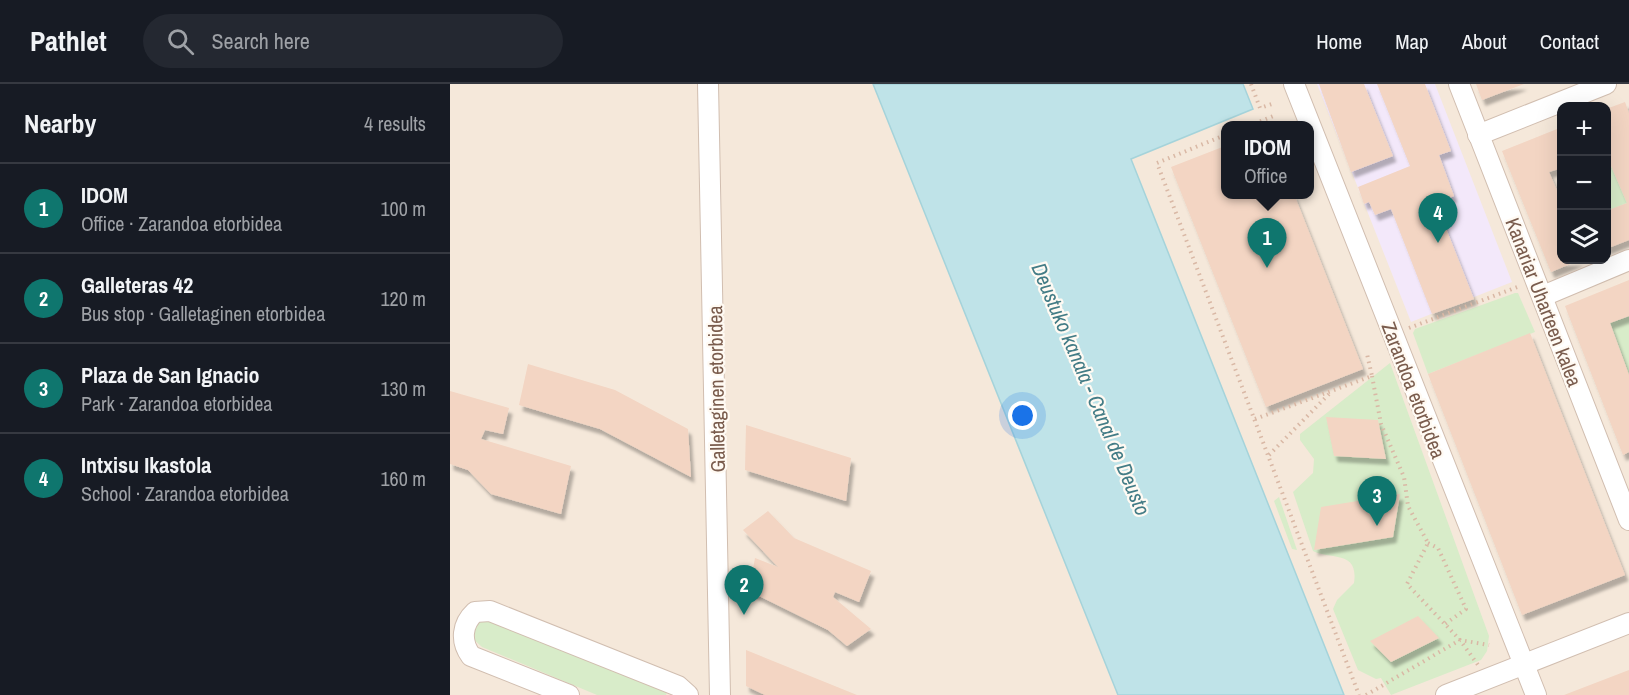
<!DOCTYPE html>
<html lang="en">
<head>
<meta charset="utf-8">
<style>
	body { margin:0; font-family:"Archivo Narrow",sans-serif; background:#242831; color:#f1f3f6 }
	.controls { position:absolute; right:18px; top:18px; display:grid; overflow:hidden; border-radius:12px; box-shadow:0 6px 24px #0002 }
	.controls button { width:54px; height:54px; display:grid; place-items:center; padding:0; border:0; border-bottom:2px solid #363941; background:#171b24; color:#f1f3f6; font:30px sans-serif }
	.you { position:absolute; left:573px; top:332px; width:21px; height:21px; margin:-15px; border:4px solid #fff; border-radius:50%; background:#1a73e8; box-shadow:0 0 0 9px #1a73e833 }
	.badge { display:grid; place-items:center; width:39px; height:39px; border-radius:50%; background:#0f766e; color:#fff; font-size:20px; font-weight:700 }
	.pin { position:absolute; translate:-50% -50px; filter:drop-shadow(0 2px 3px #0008) }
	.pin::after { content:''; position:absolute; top:32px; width:21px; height:18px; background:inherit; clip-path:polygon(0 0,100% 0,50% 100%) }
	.popup { position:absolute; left:771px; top:37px; width:93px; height:78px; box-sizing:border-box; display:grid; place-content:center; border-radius:12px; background:#171b24; filter:drop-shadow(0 2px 4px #0005); font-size:20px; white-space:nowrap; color:#9ea1a6 }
	.popup b { font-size:22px; color:#f1f3f6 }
	.popup::after { content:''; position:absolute; left:50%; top:100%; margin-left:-12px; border:12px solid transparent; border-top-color:#171b24 }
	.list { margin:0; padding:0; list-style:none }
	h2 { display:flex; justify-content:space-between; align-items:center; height:78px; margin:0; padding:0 24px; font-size:26px }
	h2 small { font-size:20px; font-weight:400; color:#9ea1a6 }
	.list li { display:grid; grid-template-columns:39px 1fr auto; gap:18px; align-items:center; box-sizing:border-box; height:90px; padding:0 24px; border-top:2px solid #363941 }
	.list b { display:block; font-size:22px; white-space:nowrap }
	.list p { margin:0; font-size:20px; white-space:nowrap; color:#9ea1a6 }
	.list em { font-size:20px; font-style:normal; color:#9ea1a6 }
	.icon { flex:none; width:33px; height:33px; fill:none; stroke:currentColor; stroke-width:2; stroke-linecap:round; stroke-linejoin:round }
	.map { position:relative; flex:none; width:1179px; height:611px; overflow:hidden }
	header { display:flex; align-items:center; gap:36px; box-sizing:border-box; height:84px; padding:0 30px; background:#171b24; border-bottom:2px solid #363941 }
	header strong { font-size:28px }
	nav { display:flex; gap:33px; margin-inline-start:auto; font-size:21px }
	.search { width:420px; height:54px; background:#242831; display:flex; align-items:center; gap:15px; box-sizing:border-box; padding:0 21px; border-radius:33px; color:#9ea1a6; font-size:22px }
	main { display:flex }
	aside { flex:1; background:#171b24 }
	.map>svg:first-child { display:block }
</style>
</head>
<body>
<header>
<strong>Pathlet</strong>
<div class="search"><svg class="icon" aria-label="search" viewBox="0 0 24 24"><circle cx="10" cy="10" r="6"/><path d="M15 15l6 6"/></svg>Search here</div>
<nav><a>Home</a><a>Map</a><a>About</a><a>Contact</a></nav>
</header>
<main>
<aside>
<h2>Nearby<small>4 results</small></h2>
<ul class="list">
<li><span class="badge">1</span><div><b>IDOM</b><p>Office · Zarandoa etorbidea</p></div><em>100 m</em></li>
<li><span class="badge">2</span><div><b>Galleteras 42</b><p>Bus stop · Galletaginen etorbidea</p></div><em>120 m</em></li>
<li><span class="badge">3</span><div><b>Plaza de San Ignacio</b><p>Park · Zarandoa etorbidea</p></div><em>130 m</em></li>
<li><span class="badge">4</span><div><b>Intxisu Ikastola</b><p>School · Zarandoa etorbidea</p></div><em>160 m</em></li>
</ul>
</aside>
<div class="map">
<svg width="1179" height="611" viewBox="0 0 1179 611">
	<defs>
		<filter id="shadow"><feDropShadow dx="3.5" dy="6" stdDeviation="1.5" flood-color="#0004"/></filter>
	</defs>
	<rect width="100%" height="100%" fill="#fdf6ec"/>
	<g fill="#f5e8da" fill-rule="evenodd">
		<path d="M 0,0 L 423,0 L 668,611 L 0,611 Z"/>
		<path d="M 793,0 L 1179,0 L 1179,611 L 894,611 L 681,75 L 802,25 ZM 1112,22 L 1156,22 L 1156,176 L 1112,176 ZM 775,42 L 859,42 L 859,110 L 775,110 Z"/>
	</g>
	<path fill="#f3e8fa" d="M 867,0 L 985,0 L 1062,198 L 961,238 Z"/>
	<g fill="#d8ecc9">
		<path d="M 1156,70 L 1177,119 L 1157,127 L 1156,127 Z"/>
		<path d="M 1065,209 L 1068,209 L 1085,248 L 978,290 L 963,249 L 965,245 Z"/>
		<path d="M 1179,232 L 1179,291 L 1160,239 Z"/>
		<path d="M 940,279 L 1039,552 L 1037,567 L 1031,576 L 941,611 L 931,594 L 926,595 L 908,586 L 883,525 L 887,516 L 904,499 C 909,466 881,476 863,467 L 843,408 L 863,389 L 864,375 L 850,356 L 850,350 Z"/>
		<path d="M 829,413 L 847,466 L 842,465 L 824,417 Z"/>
		<path d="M 31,537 L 40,537 L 217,608 L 216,611 L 147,611 L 32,563 L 22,554 L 26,541 Z"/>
	</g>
	<path fill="#bfe3e8" stroke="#a5d3da" stroke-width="1.5" d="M 423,0 L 793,0 L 803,25 L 681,75 L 894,611 L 668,611 Z"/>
	<g fill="#f3d5c3" filter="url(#shadow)">
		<path d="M 869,0 L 914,0 L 943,72 L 901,88 Z"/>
		<path d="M 927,0 L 975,0 L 1001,67 L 989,71 L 1004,112 L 986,119 L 1024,215 L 982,230 L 941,125 L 925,131 L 919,118 L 914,120 L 908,103 L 960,82 Z"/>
		<path d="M 1026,0 L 1074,0 L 1032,16 Z"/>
		<path d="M 1175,18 L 1179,29 L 1179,156 L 1156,165 L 1156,127 L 1177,119 L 1156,70 L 1156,25 Z"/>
		<path d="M 1112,43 L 1112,84 L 1099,88 L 1112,118 L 1112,176 L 1130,176 L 1101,188 L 1052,67 Z"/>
		<path d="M 775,62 L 775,110 L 844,110 L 913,285 L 816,323 L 721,83 Z"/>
		<path d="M 1179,196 L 1179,232 L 1160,239 L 1179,291 L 1179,368 L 1173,371 L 1115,222 Z"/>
		<path d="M 1080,249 L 1175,491 L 1072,531 L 978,290 Z"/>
		<path d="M 78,280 L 165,306 L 238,345 L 241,393 L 150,345 L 69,321 Z"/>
		<path d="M 0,307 L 59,324 L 53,350 L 35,346 L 31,355 L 121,382 L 111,430 L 41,410 L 18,386 L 0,380 Z"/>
		<path d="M 876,333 L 928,336 L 936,375 L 884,372 Z"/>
		<path d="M 296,341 L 401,374 L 396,417 L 295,386 Z"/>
		<path d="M 950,410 L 943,453 L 864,466 L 871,423 Z"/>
		<path d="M 318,427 L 344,454 L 421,487 L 409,518 L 385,508 L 383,513 L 421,545 L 397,562 L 378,546 L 299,507 L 305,474 L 328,483 L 293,446 Z"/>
		<path d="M 968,532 L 989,554 L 941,578 L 920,557 Z"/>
		<path d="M 296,566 L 407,611 L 315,611 L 296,602 Z"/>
		<path d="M 1179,586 L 1179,611 L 1114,611 Z"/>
	</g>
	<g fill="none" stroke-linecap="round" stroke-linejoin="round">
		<g stroke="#d1beb0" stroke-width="22">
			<g id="minor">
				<path d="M 258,0 L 270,611"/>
				<path d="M 844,0 L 1086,611"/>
				<path d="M 1009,0 L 1179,436"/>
				<path d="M 1028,51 L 1156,0"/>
				<path d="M 1093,212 L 1179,176"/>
				<path d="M 119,611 L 21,572 C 10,557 12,540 25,528 L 40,527 L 228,602 L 238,611"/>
				<path d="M 996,611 L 1179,539"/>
			</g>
		</g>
		<g stroke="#d9b8a5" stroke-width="4" stroke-dasharray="1.5 4.5" stroke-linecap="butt">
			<path d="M 801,0 L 810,24 L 822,20"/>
			<path d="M 799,42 L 826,31"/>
			<path d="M 775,51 L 707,79 L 909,611"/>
			<path d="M 959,244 L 1070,202"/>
			<path d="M 922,292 L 931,340 L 954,393 L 958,422 L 978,459 L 957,500 L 1010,556 L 1028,581"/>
			<path d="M 805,335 L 922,292 L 917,270"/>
			<path d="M 819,371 L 881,308"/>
			<path d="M 978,459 L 988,464 L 1016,525 L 995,540"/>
			<path d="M 916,611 L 1010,556 L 1039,561"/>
		</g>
		<use href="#minor" stroke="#fff" stroke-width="20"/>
	</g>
	<g text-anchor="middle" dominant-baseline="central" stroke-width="4.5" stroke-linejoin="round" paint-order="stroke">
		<g font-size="20" fill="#7a5c4d" stroke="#fffaf3">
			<text transform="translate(1094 218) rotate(69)">Kanariar Uharteen kalea</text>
			<text transform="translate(266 305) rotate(-91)">Galletaginen etorbidea</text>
			<text transform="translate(964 306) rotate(69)">Zarandoa etorbidea</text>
		</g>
		<g font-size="21" font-style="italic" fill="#437c86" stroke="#fffaf3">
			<text transform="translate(641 305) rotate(67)">Deustuko kanala - Canal de Deusto</text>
		</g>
	</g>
</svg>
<div class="controls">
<button>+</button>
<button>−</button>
<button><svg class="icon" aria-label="layers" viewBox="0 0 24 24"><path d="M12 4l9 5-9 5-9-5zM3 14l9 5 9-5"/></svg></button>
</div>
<div class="you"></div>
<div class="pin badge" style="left:817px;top:184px">1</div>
<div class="popup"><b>IDOM</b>Office</div>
<div class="pin badge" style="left:294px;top:531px">2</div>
<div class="pin badge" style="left:927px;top:442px">3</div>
<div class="pin badge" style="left:988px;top:159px">4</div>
</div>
</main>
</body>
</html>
